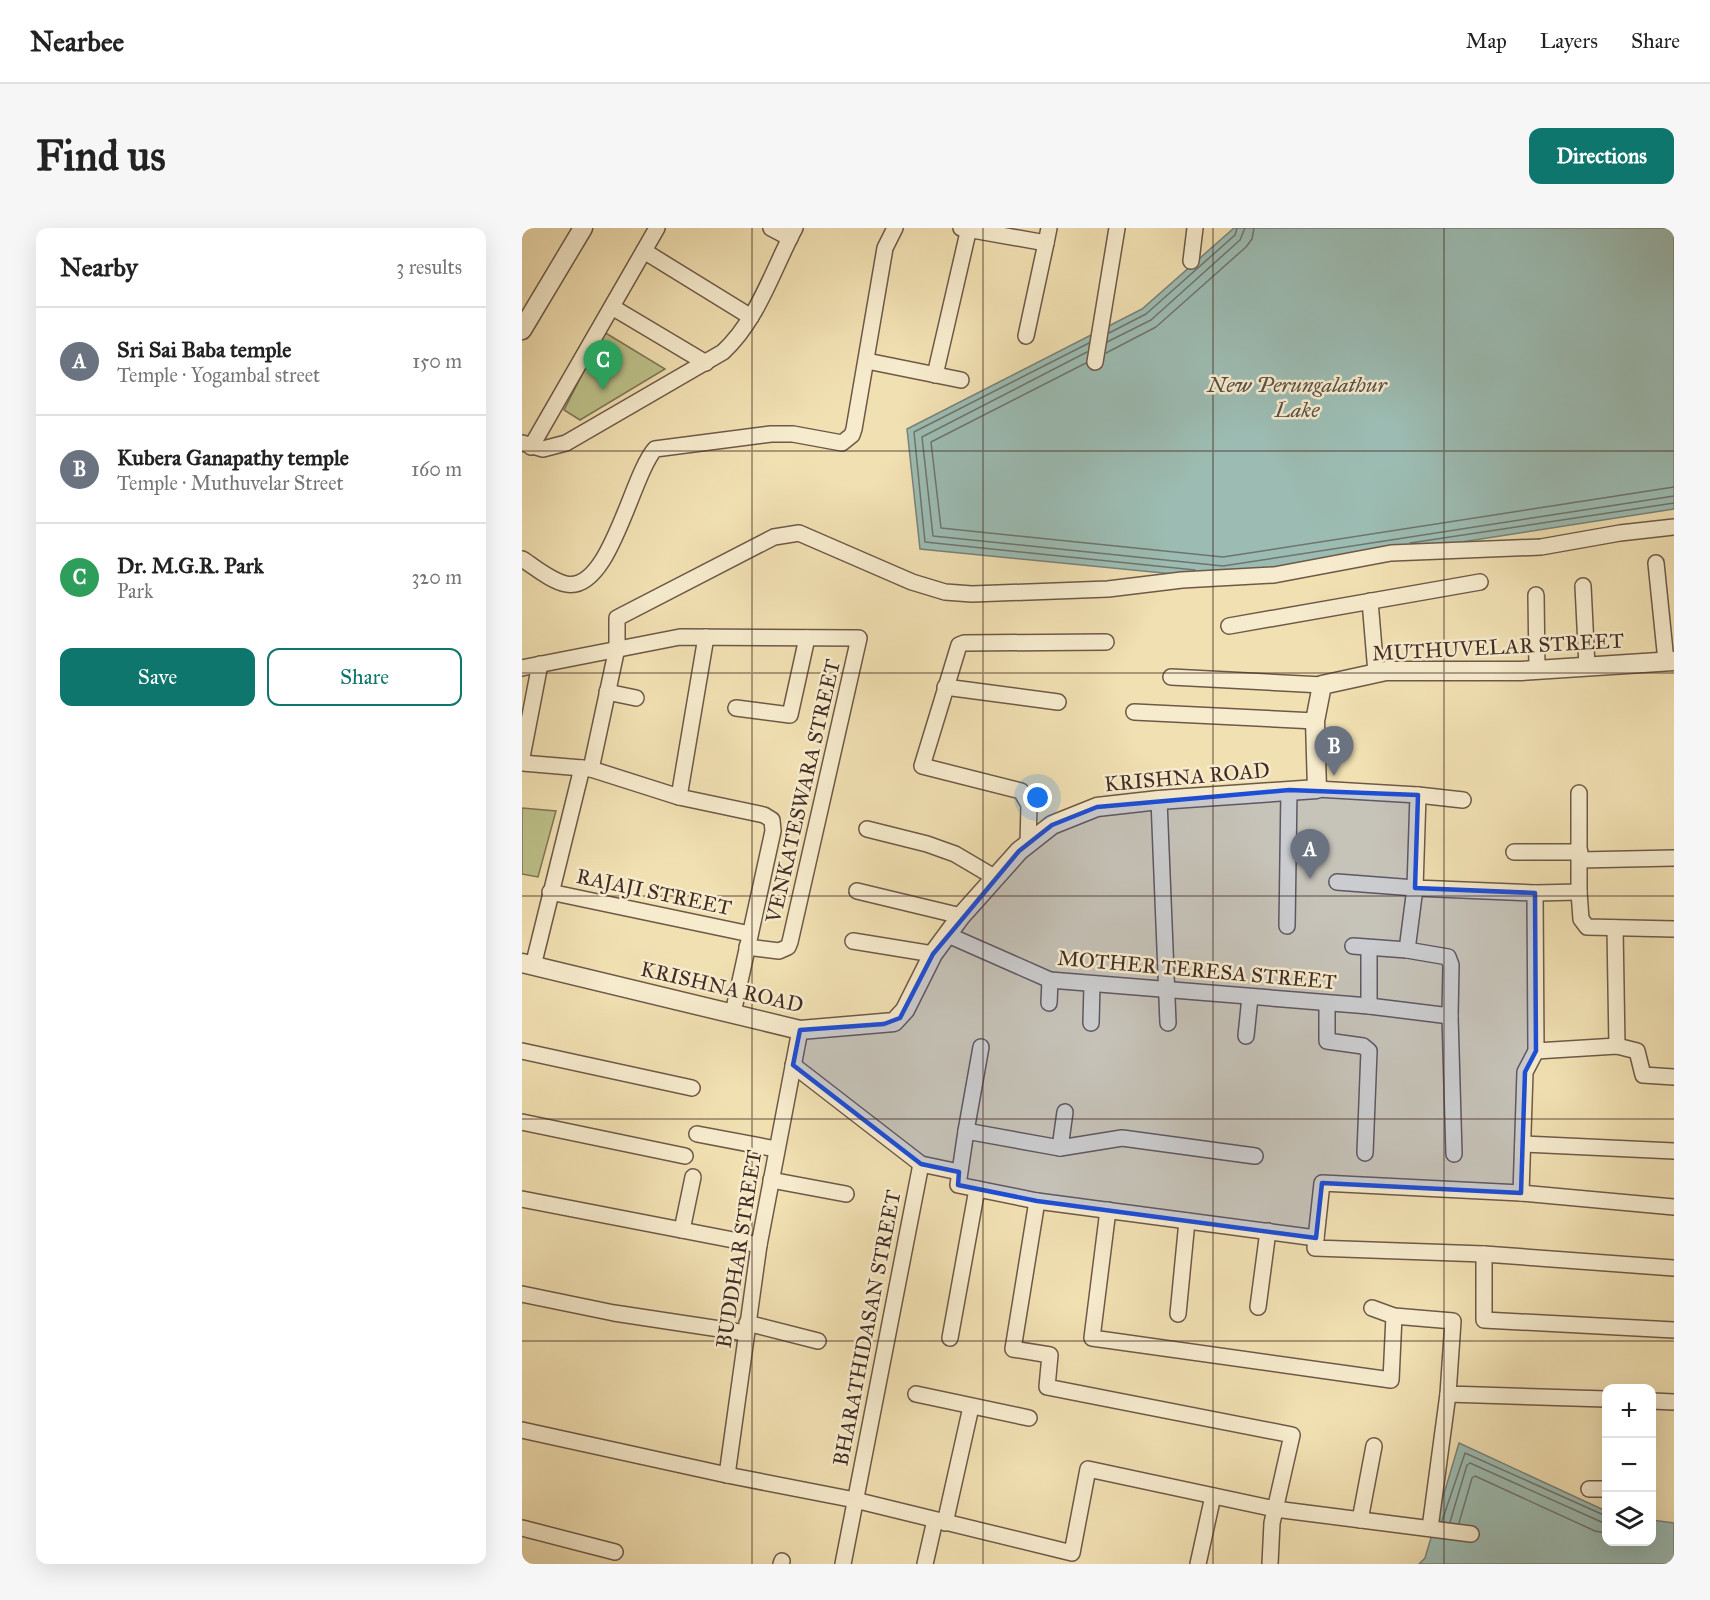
<!DOCTYPE html>
<html lang="en">
<head>
<meta charset="utf-8">
<style>
	body { margin:0; font-family:"IM FELL Great Primer",serif; background:#f6f6f6; color:#222 }
	.controls { position:absolute; right:18px; bottom:18px; display:grid; overflow:hidden; border-radius:12px; box-shadow:0 6px 24px #0002 }
	.controls button { width:54px; height:54px; display:grid; place-items:center; padding:0; border:0; border-bottom:2px solid #e0e0e0; background:#fff; color:#222; font:30px sans-serif }
	.you { position:absolute; left:516px; top:570px; width:21px; height:21px; margin:-15px; border:4px solid #fff; border-radius:50%; background:#1a73e8; box-shadow:0 0 0 9px #1a73e833 }
	.badge { display:grid; place-items:center; width:39px; height:39px; border-radius:50%; background:#0f766e; color:#fff; font-size:20px; font-weight:700 }
	.pin { position:absolute; translate:-50% -50px; filter:drop-shadow(0 2px 3px #0008) }
	.pin::after { content:''; position:absolute; top:32px; width:21px; height:18px; background:inherit; clip-path:polygon(0 0,100% 0,50% 100%) }
	.list { margin:0; padding:0; list-style:none }
	h2 { display:flex; justify-content:space-between; align-items:center; height:78px; margin:0; padding:0 24px; font-size:26px }
	h2 small { font-size:20px; font-weight:400; color:#767676 }
	.list li { display:grid; grid-template-columns:39px 1fr auto; gap:18px; align-items:center; box-sizing:border-box; height:108px; padding:0 24px; border-top:2px solid #e0e0e0 }
	.list b { display:block; font-size:22px; white-space:nowrap }
	.list p { margin:0; font-size:20px; white-space:nowrap; color:#767676 }
	.list em { font-size:20px; font-style:normal; color:#767676 }
	.actions { display:flex; gap:12px; padding:18px 24px }
	.actions a { flex:1; padding:14px 0; border:2px solid #0f766e; border-radius:12px; text-align:center; font-size:21px; color:#0f766e }
	.actions .main { background:#0f766e; color:#fff }
	.icon { flex:none; width:33px; height:33px; fill:none; stroke:currentColor; stroke-width:2; stroke-linecap:round; stroke-linejoin:round }
	.map { position:relative; flex:none; width:1152px; height:1336px; overflow:hidden; border-radius:12px }
	header { display:flex; align-items:center; gap:36px; box-sizing:border-box; height:84px; padding:0 30px; background:#fff; border-bottom:2px solid #e0e0e0 }
	header strong { font-size:28px }
	nav { display:flex; gap:33px; margin-inline-start:auto; font-size:21px }
	.intro { display:flex; align-items:center; justify-content:space-between; box-sizing:border-box; height:144px; padding:0 36px }
	h1 { margin:0; font-size:42px }
	.button { padding:15px 27px; border-radius:12px; background:#0f766e; color:#fff; font-size:21px; font-weight:700 }
	main { display:flex; gap:36px; padding:0 36px }
	aside { flex:1; background:#fff; border-radius:12px; box-shadow:0 6px 24px #0002 }
	.map>svg:first-child { display:block }
</style>
</head>
<body>
<header>
<strong>Nearbee</strong>
<nav><a>Map</a><a>Layers</a><a>Share</a></nav>
</header>
<div class="intro"><h1>Find us</h1><a class="button">Directions</a></div>
<main>
<aside>
<h2>Nearby<small>3 results</small></h2>
<ul class="list">
<li><span class="badge" style="background:#6b7280">A</span><div><b>Sri Sai Baba temple</b><p>Temple · Yogambal street</p></div><em>150 m</em></li>
<li><span class="badge" style="background:#6b7280">B</span><div><b>Kubera Ganapathy temple</b><p>Temple · Muthuvelar Street</p></div><em>160 m</em></li>
<li><span class="badge" style="background:#2e9e5b">C</span><div><b>Dr. M.G.R. Park</b><p>Park</p></div><em>320 m</em></li>
</ul>
<div class="actions"><a class="main">Save</a><a>Share</a></div>
</aside>
<div class="map">
<svg width="1152" height="1336" viewBox="0 0 1152 1336">
	<rect width="100%" height="100%" fill="#f1e0b2"/>
	<filter id="stains"><feTurbulence type="fractalNoise" baseFrequency=".00333" numOctaves="4"/><feColorMatrix values="0 0 0 0 .2 0 0 0 0 .09 0 0 0 0 .02 0 0 0 .5 -.17"/></filter>
	<radialGradient id="worn" r=".72"><stop offset=".6" stop-color="#630" stop-opacity="0"/><stop offset="1" stop-color="#630" stop-opacity=".3"/></radialGradient>
	<g fill="#bdc18a" stroke="#807658" stroke-width="1.5">
		<path d="M 82,104 L 143,141 L 58,192 L 42,182 Z"/>
		<path d="M 0,580 L 34,583 L 16,649 L 0,646 Z"/>
	</g>
	<g fill="#9cbcb3" stroke="#78827a" stroke-width="1.5">
		<path d="M 712,0 L 1152,0 L 1152,281 L 702,351 L 398,321 L 385,201 L 620,81 Z"/>
		<path d="M 937,1215 L 1084,1283 L 1084,1314 L 1130,1314 L 1130,1292 L 1152,1295 L 1152,1336 L 897,1336 L 903,1330 Z"/>
	</g>
	<g fill="none" stroke-linecap="round" stroke-linejoin="round">
		<g stroke="#6f746c" stroke-width="1.5">
			<path d="M 587,105 L 624,86 L 713,7 L 715,0"/>
			<path d="M 585,114 L 629,92 L 718,12 L 723,0"/>
			<path d="M 567,115 L 392,204 L 403,314 L 673,342"/>
			<path d="M 565,124 L 400,209 L 411,308 L 701,338 L 1152,268"/>
			<path d="M 584,125 L 634,99 L 724,19 L 730,11 L 732,0"/>
			<path d="M 564,135 L 409,214 L 419,300 L 701,329 L 1152,259"/>
			<path d="M 888,315 L 1152,275"/>
			<path d="M 920,1293 L 943,1225 L 1084,1288"/>
			<path d="M 928,1294 L 945,1237 L 948,1235 L 1084,1296"/>
			<path d="M 937,1295 L 950,1250 L 953,1248 L 1073,1303 L 1084,1305"/>
		</g>
		<g stroke="#6e5948" stroke-width="18">
			<g id="minor">
				<path d="M 249,0 L 268,10"/>
				<path d="M 439,0 L 524,15 L 527,0"/>
				<path d="M 122,23 L 229,89"/>
				<path d="M 669,33 L 673,0"/>
				<path d="M 90,79 L 184,135"/>
				<path d="M 504,108 L 524,15"/>
				<path d="M 345,133 L 439,152"/>
				<path d="M 573,134 L 595,0"/>
				<path d="M 413,147 L 447,0"/>
				<path d="M 0,215 L 21,221 L 44,215 L 201,124 C 236,92 251,41 273,0"/>
				<path d="M 9,219 L 135,0"/>
				<path d="M 0,331 C 13,339 29,353 44,356 C 88,365 109,248 133,221 L 249,206 L 271,206 L 320,215 L 330,207 L 332,201 L 363,20 L 373,0"/>
				<path d="M 1134,335 L 1144,433"/>
				<path d="M 1061,358 L 1065,438"/>
				<path d="M 1014,367 L 1015,442"/>
				<path d="M 848,373 L 854,445"/>
				<path d="M 707,398 L 958,354"/>
				<path d="M 0,440 L 158,409 L 337,410 L 268,714 L 266,719 L 257,723 L 225,719"/>
				<path d="M 649,449 L 800,457"/>
				<path d="M 423,459 L 536,474"/>
				<path d="M 85,464 L 114,470"/>
				<path d="M 214,480 L 268,487 L 285,410"/>
				<path d="M 612,484 L 793,493"/>
				<path d="M 0,529 L 18,436"/>
				<path d="M 0,535 L 60,540"/>
				<path d="M 69,541 L 157,569 L 242,587 L 250,592 L 251,603 L 211,785"/>
				<path d="M 795,561 L 896,567 L 893,660 L 1013,665 L 1014,823 L 1003,844 L 999,965"/>
				<path d="M 896,567 L 941,572"/>
				<path d="M 157,569 L 184,409"/>
				<path d="M 637,572 L 646,795"/>
				<path d="M 345,601 L 405,616 L 433,626 L 472,649"/>
				<path d="M 506,616 L 507,577 L 499,563 L 400,538 L 437,417 L 442,415 L 584,414"/>
				<path d="M 992,624 L 1058,624"/>
				<path d="M 1058,632 L 1152,630"/>
				<path d="M 815,654 L 893,660 L 885,722"/>
				<path d="M 335,663 L 439,688"/>
				<path d="M 28,664 L 228,706"/>
				<path d="M 1057,664 L 1059,691 L 1065,699 L 1152,701"/>
				<path d="M 1013,665 L 1057,664 L 1057,565"/>
				<path d="M 765,698 L 767,562"/>
				<path d="M 1093,700 L 1095,818"/>
				<path d="M 426,707 L 528,752 L 847,778 L 928,788"/>
				<path d="M 331,713 L 411,726"/>
				<path d="M 831,718 L 885,722 L 926,729 L 929,737 L 928,788 L 932,926"/>
				<path d="M 11,738 L 60,540 L 69,541 L 95,420 L 95,390 L 252,309 L 277,305 L 390,354 L 423,364 L 450,366 L 586,361 L 660,352 L 752,347 L 869,325 L 1019,319 L 1098,305 L 1152,299"/>
				<path d="M 527,775 L 528,752"/>
				<path d="M 805,775 L 805,813 L 841,818 L 847,823 L 843,925"/>
				<path d="M 847,778 L 847,720"/>
				<path d="M 569,795 L 570,756"/>
				<path d="M 724,808 L 728,769"/>
				<path d="M 0,823 L 170,860"/>
				<path d="M 1014,823 L 1095,818 L 1115,823 L 1121,847 L 1152,849"/>
				<path d="M 271,837 L 399,936 L 437,944"/>
				<path d="M 0,894 L 163,928"/>
				<path d="M 444,903 L 459,819"/>
				<path d="M 175,906 L 254,921"/>
				<path d="M 1001,916 L 1152,923"/>
				<path d="M 538,920 L 543,884"/>
				<path d="M 733,928 L 600,910 L 538,920 L 444,903 L 436,957 L 515,973 L 794,1010"/>
				<path d="M 249,952 L 324,966"/>
				<path d="M 0,971 L 237,1017"/>
				<path d="M 515,973 L 491,1121 L 528,1127 L 525,1159 L 770,1207 L 750,1295 L 748,1336"/>
				<path d="M 1152,979 L 999,965 L 800,955 L 793,1020 L 962,1026 L 1152,1040"/>
				<path d="M 586,982 L 570,1110 L 869,1152 L 872,1088"/>
				<path d="M 160,1002 L 171,949"/>
				<path d="M 962,1026 L 962,1092 L 1152,1102"/>
				<path d="M 0,1066 L 92,1085 L 224,1105"/>
				<path d="M 736,1079 L 746,1003"/>
				<path d="M 850,1080 L 872,1088 L 931,1093 L 926,1166 L 1084,1171"/>
				<path d="M 656,1086 L 665,993"/>
				<path d="M 225,1095 L 296,1113"/>
				<path d="M 428,1110 L 455,961"/>
				<path d="M 394,1166 L 507,1190"/>
				<path d="M 1130,1173 L 1152,1174"/>
				<path d="M 0,1202 L 205,1247 L 333,1272 L 550,1325 L 566,1241 L 753,1281 L 949,1306"/>
				<path d="M 205,1247 L 237,1017 L 278,802"/>
				<path d="M 1067,1261 L 1084,1261"/>
				<path d="M 838,1292 L 852,1218"/>
				<path d="M 423,1295 L 449,1179"/>
				<path d="M 0,1300 L 93,1324"/>
				<path d="M 908,1300 L 926,1166"/>
				<path d="M 259,1336 L 260,1333"/>
				<path d="M 321,1336 L 399,936"/>
				<path d="M 403,1336 L 413,1292"/>
				<path d="M 676,1336 L 691,1268"/>
			</g>
		</g>
		<g stroke="#6e5948" stroke-width="21">
			<g id="tertiary">
				<path d="M 0,102 L 61,0"/>
				<path d="M 0,735 L 278,802 L 372,794 L 383,782 L 411,726 L 439,688 L 497,623 L 530,597 L 575,579 L 637,572 L 795,561 L 793,493 L 800,457 L 864,443 L 999,443 L 1152,433"/>
			</g>
		</g>
		<use href="#minor" stroke="#f6ebcd" stroke-width="15"/>
		<use href="#tertiary" stroke="#f6ebcd" stroke-width="18"/>
	</g>
	<path fill="#1d4ed8" fill-opacity="0.2" stroke="#1d4ed8" stroke-width="4.5" stroke-linejoin="round" d="M 767,562 L 896,567 L 893,660 L 1013,665 L 1014,823 L 1003,844 L 999,965 L 800,955 L 794,1010 L 515,973 L 436,957 L 437,944 L 399,936 L 271,837 L 278,802 L 362,796 L 378,790 L 411,726 L 497,623 L 530,597 L 575,579 Z"/>
	<path fill="none" stroke="#422c25" stroke-width="1.5" stroke-opacity="0.55" d="M 230,0 L 230,1336M 461,0 L 461,1336M 691,0 L 691,1336M 922,0 L 922,1336M 0,223 L 1152,223M 0,445 L 1152,445M 0,668 L 1152,668M 0,891 L 1152,891M 0,1113 L 1152,1113"/>
	<g text-anchor="middle" dominant-baseline="central" stroke-width="5" stroke-linejoin="round" paint-order="stroke">
		<g font-size="21" fill="#422c25" stroke="#f6ebcd">
			<text transform="translate(976 419) rotate(-3)">MUTHUVELAR STREET</text>
			<text transform="translate(665 549) rotate(-5)">KRISHNA ROAD</text>
			<text transform="translate(281 563) rotate(-77)">VENKATESWARA STREET</text>
			<text transform="translate(132 664) rotate(12)">RAJAJI STREET</text>
			<text transform="translate(675 742) rotate(5)">MOTHER TERESA STREET</text>
			<text transform="translate(200 759) rotate(13)">KRISHNA ROAD</text>
			<text transform="translate(217 1021) rotate(-81)">BUDDHAR STREET</text>
			<text transform="translate(345 1100) rotate(-79)">BHARATHIDASAN STREET</text>
		</g>
		<g font-size="22" font-style="italic" fill="#585048" stroke="#f6ebcd">
			<text x="775" y="156">New Perungalathur<tspan x="775" dy="25">Lake</tspan></text>
		</g>
	</g>
	<rect width="100%" height="100%" filter="url(#stains)"/>
	<rect width="100%" height="100%" fill="url(#worn)"/>
</svg>
<div class="controls">
<button>+</button>
<button>−</button>
<button><svg class="icon" aria-label="layers" viewBox="0 0 24 24"><path d="M12 4l9 5-9 5-9-5zM3 14l9 5 9-5"/></svg></button>
</div>
<div class="you"></div>
<div class="pin badge" style="left:788px;top:651px;background:#6b7280">A</div>
<div class="pin badge" style="left:812px;top:548px;background:#6b7280">B</div>
<div class="pin badge" style="left:81px;top:162px;background:#2e9e5b">C</div>
</div>
</main>
</body>
</html>
